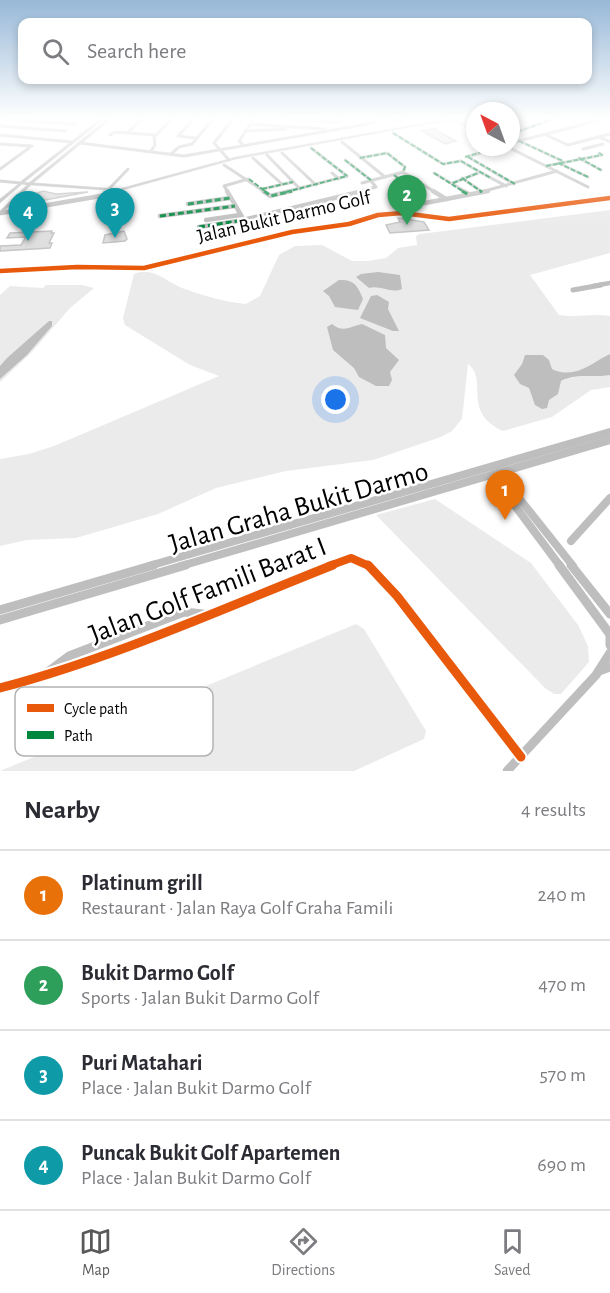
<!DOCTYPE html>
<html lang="en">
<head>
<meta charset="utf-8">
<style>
	body { margin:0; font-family:"Alegreya Sans",sans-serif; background:#f7f7f7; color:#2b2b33 }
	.compass { position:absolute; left:466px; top:102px; width:54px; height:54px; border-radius:50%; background:#fff; box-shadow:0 3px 9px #0003; rotate:319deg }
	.you { position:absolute; left:336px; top:400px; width:21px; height:21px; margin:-15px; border:4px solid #fff; border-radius:50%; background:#1a73e8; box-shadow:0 0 0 9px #1a73e833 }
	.badge { display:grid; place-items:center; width:39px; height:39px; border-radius:50%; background:#595959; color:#fff; font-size:20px; font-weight:700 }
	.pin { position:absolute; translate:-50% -50px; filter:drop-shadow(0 2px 3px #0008) }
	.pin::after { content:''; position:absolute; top:32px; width:21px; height:18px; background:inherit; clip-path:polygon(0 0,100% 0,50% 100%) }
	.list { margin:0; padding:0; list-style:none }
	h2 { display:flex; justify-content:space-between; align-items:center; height:78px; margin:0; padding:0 24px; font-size:26px }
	h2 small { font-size:20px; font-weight:400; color:#7c7c81 }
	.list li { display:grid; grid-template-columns:39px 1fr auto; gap:18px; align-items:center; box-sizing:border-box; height:90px; padding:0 24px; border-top:2px solid #e1e1e2 }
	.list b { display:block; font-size:22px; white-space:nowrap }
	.list p { margin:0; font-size:20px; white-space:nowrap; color:#7c7c81 }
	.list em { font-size:20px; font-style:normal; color:#7c7c81 }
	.icon { flex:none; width:33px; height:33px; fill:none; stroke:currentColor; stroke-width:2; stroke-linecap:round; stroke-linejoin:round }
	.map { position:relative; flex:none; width:610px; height:771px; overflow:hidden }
	.search { position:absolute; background:#fff; box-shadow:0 3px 9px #0003; left:18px; right:18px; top:18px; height:66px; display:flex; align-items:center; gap:15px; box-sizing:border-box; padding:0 21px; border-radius:12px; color:#7c7c81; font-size:22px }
	.sheet { height:438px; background:#fff }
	nav { display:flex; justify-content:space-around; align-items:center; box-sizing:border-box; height:84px; border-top:2px solid #e1e1e2; background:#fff; font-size:16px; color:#7c7c81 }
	nav a { display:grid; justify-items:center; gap:3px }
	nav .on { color:#595959 }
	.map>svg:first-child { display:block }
</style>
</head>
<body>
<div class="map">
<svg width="610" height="771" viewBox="0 0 610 771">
	<rect width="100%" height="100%" fill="#fff"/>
	<g fill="#ebebeb">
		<path d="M 610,210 L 610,253 L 530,275 L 559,315 C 576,318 592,313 610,316 L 610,387 L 591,390 L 552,417 L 503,431 C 461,412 489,380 468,364 L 462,419 L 452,431 L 441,437 L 373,460 L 286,471 L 216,488 L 158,514 L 76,538 L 27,540 L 0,546 L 0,459 L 29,454 L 54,446 L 219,376 L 190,365 L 125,325 L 123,318 L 134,274 C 153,266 166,282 182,288 C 201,295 225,302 246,304 L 260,296 L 279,255 L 295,246 L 322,245 L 352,261 L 368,261 L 386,258 L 398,248 L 417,245 L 416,236 L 420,234 Z"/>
		<path d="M 46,285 L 82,285 L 94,288 L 70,308 L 31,353 L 0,382 L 0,295 L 10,286 L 43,288 Z"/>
		<path d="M 435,499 L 531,563 L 578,625 L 588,646 L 589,662 L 561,694 L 554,694 L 545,688 L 376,515 Z"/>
		<path d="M 356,624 L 364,629 L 426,731 L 424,739 L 354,771 L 0,771 Z"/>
	</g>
	<g fill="#bebebe">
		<path d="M 378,272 L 400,275 L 402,289 C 392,294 380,285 369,288 L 356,277 L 361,274 Z"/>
		<path d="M 339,280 C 354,279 358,286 363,299 L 358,310 L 335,307 L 329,296 L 323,291 Z"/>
		<path d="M 377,295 L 389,302 L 388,309 L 399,331 L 393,331 L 360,318 L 371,296 Z"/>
		<path d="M 49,321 L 52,321 L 52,326 L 27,355 L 0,379 L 0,366 L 7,358 Z"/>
		<path d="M 332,324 C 343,333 349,327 362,324 L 385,335 L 386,348 L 399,360 L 390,372 L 392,380 L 389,386 L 376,386 L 359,377 L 354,368 L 333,350 L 327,327 Z"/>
		<path d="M 610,354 L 610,375 C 593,378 576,373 561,381 L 558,394 L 549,400 L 547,408 L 542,409 L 535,405 L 529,388 L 520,384 L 514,375 L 522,364 L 525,355 L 543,355 L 549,360 L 552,369 C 575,380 591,363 610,354 Z"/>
	</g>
	<g fill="#dfdfdf" stroke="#c6c6c6" stroke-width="1.5">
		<path d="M 435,128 L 439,132 L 456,141 L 445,144 L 422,131 Z"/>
		<path d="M 43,191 L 56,194 L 88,192 L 18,205 L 28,201 L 23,198 Z"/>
		<path d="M 398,218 L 424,222 L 429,230 L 390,233 L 386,225 L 400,222 Z"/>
		<path d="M 52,231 L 51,233 L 54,233 L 49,243 L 52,243 L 50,248 L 0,251 L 0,246 L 21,245 L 26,237 L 7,238 L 10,233 Z"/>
		<path d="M 124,231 L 127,239 L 125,241 L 103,243 L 105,235 Z"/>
	</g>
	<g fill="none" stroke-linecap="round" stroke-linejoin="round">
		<g stroke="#dbdbdb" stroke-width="1">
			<g id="major">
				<path d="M 447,119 L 454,119 L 236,159 L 119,191 L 31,185 L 0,215 L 0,211 L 27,185 L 22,184 L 0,203 L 0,199 L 21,182 L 119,189 L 236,157 Z"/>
				<path d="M 460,119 L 466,119 L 448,123 L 446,122 Z"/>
			</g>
		</g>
		<g stroke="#bebebe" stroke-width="3">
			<path d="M 4,119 L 75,124"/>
			<path d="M 194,119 L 178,136 L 196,138"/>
			<path d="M 285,119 L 337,122 L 339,119"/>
			<path d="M 390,119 L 402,119"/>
			<path d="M 455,120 L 475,131"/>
			<path d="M 250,124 L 324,129"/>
			<path d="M 0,126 L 65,131"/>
			<path d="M 245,131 L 286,129"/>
			<path d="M 127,133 L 142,119"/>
			<path d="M 393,133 L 443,164 L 461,161"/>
			<path d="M 511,134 L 553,119"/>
			<path d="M 0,135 L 72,142"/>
			<path d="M 110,135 L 115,132 L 155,135"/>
			<path d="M 546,135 L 568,145 L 610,134"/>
			<path d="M 599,137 L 610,142"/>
			<path d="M 520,141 L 562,161"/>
			<path d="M 342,142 L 385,177"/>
			<path d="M 80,143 L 184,156 L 374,123 L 378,119"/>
			<path d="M 511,143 L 604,119"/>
			<path d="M 0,144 L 32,146"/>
			<path d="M 242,144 L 239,141 L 254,119"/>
			<path d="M 508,147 L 588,187"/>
			<path d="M 311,148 L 347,176"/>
			<path d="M 583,149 L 603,144"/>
			<path d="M 151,151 L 155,145 L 154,137 L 172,119"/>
			<path d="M 282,153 L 316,185"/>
			<path d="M 171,154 L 179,147 L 192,144 L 213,119"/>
			<path d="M 267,155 L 300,189"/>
			<path d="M 468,157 L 514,184"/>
			<path d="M 468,157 L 498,147"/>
			<path d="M 253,158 L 282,184"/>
			<path d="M 360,158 L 387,153 L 405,167 L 403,172"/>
			<path d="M 579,158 L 601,170"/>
			<path d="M 229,160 L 214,143 L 233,119"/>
			<path d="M 345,160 L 372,181"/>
			<path d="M 461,161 C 476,171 490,177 506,186"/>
			<path d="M 559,163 L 588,177"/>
			<path d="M 224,165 L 265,192"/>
			<path d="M 546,166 L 602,155 L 599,153"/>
			<path d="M 0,169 L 29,148"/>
			<path d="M 403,172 L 435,192"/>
			<path d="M 332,173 L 339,179"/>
			<path d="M 434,173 L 466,192"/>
			<path d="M 394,175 L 417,192"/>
			<path d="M 462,178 L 482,192"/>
			<path d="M 0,181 L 21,183 L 102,119"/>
			<path d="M 31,183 L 109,119"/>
			<path d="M 362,183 L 403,172"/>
			<path d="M 453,183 L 478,173"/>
			<path d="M 262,189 L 293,182"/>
			<path d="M 108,190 L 128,169"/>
			<path d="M 228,192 L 224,186 L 248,179"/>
			<path d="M 285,192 L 347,176"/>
			<path d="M 357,192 L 376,187 L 371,181"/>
			<path d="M 481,192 L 557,171"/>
		</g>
		<g stroke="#bebebe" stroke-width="4.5">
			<path d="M 227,191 L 249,229"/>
			<path d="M 263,191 L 270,196 L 291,191"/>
			<path d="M 415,191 L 418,193"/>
			<path d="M 433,191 L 446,199"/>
			<path d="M 463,191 L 469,194"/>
			<path d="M 480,191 L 482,192"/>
			<path d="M 425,203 L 488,191"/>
			<path d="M 188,204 L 230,198"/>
			<path d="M 1,213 L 112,194"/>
			<path d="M 160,216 L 235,206"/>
			<path d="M 206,220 L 240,215"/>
			<path d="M 243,220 L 363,191"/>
			<path d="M 199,227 L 244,220"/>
			<path d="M 0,271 L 77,267 L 144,268 L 292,232 L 349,224 L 378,215 L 402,213 L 449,219 L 610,198"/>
			<path d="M 593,286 L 610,283"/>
		</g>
		<path stroke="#bebebe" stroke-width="5" d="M 573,290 L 601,285"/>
		<g stroke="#bebebe" stroke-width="8">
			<path d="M 499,473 L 573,566"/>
			<path d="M 492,475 L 560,566"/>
			<path d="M 571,541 L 610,498"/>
			<path d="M 149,566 L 610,432"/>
			<path d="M 181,566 L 610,440"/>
			<path d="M 329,566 L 351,558 L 369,566"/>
		</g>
		<g stroke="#bebebe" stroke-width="9">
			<path d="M 368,565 L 397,596 L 521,757"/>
			<path d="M 559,565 L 609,633"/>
			<path d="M 571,565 L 610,614"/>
			<path d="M 0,610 L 154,565"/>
			<path d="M 0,620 L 186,565"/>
			<path d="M 610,631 L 610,645"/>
			<path d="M 599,671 L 610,667"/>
			<path d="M 45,674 L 69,656 L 184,612 L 203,614"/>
			<path d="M 0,688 C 114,658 224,608 333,565"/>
			<path d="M 507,771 L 596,675 L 610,653"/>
		</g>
		<use href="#major" fill="#bebebe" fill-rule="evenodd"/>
		<g stroke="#00873e" stroke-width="2" stroke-dasharray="5 2" stroke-linecap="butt">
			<path d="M 393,133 L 443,164 L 461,161"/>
			<path d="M 511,134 L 553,119"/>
			<path d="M 519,141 L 563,161"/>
			<path d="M 311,148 L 347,176"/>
			<path d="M 465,157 L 498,147"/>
			<path d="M 468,157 L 515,184"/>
			<path d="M 360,158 L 387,153 L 405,167 L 403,172"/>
			<path d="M 579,158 L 601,170"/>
			<path d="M 345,160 L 372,181"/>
			<path d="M 461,161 L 491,178"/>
			<path d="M 558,163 L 588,177"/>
			<path d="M 546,166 L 602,155 L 599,153"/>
			<path d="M 434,173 L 464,192"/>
			<path d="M 394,175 L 417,192"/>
			<path d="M 462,178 L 482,192"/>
			<path d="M 249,179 L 266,192"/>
			<path d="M 453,183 L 478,173"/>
			<path d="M 262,189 L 293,182"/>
			<path d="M 286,192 L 347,176"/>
		</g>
		<g stroke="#00873e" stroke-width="3" stroke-dasharray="6 3" stroke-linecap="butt">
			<path d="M 264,191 L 271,196 L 292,191"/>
			<path d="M 415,191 L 418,193"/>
			<path d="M 462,191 L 469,195"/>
			<path d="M 480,191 L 482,192"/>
			<path d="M 188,204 L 230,198"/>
			<path d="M 160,216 L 235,206"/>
			<path d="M 199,227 L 244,220"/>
		</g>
		<g stroke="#fff" stroke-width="8">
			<path id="cycleway-far2" d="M 0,271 L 77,267 L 144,268 L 292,232 L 349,224 L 378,215 L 402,213 L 449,219 L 610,198"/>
		</g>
		<g stroke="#fff" stroke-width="11">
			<path id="cycleway-far1" d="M 329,566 L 351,558 L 369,566"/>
		</g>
		<g stroke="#fff" stroke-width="13">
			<g id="cycleway">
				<path d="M 368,565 L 397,596 L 521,757"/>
				<path d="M 0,688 C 114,658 224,608 333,565"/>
			</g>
		</g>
		<use href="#cycleway-far2" stroke="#e8590c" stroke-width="4.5"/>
		<use href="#cycleway-far1" stroke="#e8590c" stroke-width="8"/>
		<use href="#cycleway" stroke="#e8590c" stroke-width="9"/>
	</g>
	<linearGradient id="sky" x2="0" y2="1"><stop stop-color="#97b8d7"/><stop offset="0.52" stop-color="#fff"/><stop offset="1" stop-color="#fff" stop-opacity="0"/></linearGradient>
	<rect width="610" height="227" fill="url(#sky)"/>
	<g text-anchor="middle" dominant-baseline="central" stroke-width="5" stroke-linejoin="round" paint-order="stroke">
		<g font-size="20" fill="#000" stroke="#fff">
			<text transform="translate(284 217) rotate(-13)">Jalan Bukit Darmo Golf</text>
		</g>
		<g font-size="28" fill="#000" stroke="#fff">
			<text transform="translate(299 508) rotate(-16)">Jalan Graha Bukit Darmo</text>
			<text transform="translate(208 591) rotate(-21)">Jalan Golf Famili Barat I</text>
		</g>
	</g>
	<rect x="15" y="687" width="198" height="69" rx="9" fill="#fff" stroke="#b2b2b2" stroke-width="1.5"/>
	<rect x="27" y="704" width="27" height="8" fill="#e8590c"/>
	<rect x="27" y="731" width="27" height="8" fill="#00873e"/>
	<g font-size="16" fill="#000">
		<text x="64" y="714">Cycle path</text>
		<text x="64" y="741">Path</text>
	</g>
</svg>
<svg class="compass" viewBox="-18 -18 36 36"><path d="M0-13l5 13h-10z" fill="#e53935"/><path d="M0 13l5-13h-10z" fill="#7c7c81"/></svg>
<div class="you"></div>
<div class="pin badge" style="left:505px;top:520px;background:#e8710a">1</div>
<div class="pin badge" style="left:407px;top:225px;background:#2e9e5b">2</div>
<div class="pin badge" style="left:115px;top:238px;background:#0f9aa8">3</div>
<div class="pin badge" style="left:28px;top:241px;background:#0f9aa8">4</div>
<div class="search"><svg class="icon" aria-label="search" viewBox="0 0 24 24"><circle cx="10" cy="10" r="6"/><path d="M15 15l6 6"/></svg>Search here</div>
</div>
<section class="sheet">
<h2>Nearby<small>4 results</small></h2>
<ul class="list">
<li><span class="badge" style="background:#e8710a">1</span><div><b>Platinum grill</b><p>Restaurant · Jalan Raya Golf Graha Famili</p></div><em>240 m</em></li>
<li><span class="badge" style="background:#2e9e5b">2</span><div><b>Bukit Darmo Golf</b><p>Sports · Jalan Bukit Darmo Golf</p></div><em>470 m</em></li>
<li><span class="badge" style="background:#0f9aa8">3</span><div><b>Puri Matahari</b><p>Place · Jalan Bukit Darmo Golf</p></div><em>570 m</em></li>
<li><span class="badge" style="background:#0f9aa8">4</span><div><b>Puncak Bukit Golf Apartemen</b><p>Place · Jalan Bukit Darmo Golf</p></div><em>690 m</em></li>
</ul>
</section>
<nav>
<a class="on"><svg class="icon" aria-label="map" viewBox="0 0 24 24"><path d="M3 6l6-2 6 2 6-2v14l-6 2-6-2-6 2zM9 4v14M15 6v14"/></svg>Map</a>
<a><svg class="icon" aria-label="directions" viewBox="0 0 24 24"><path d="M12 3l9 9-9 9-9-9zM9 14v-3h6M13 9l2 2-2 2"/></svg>Directions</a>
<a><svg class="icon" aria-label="saved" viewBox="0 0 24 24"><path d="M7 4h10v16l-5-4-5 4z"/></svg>Saved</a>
</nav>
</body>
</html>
